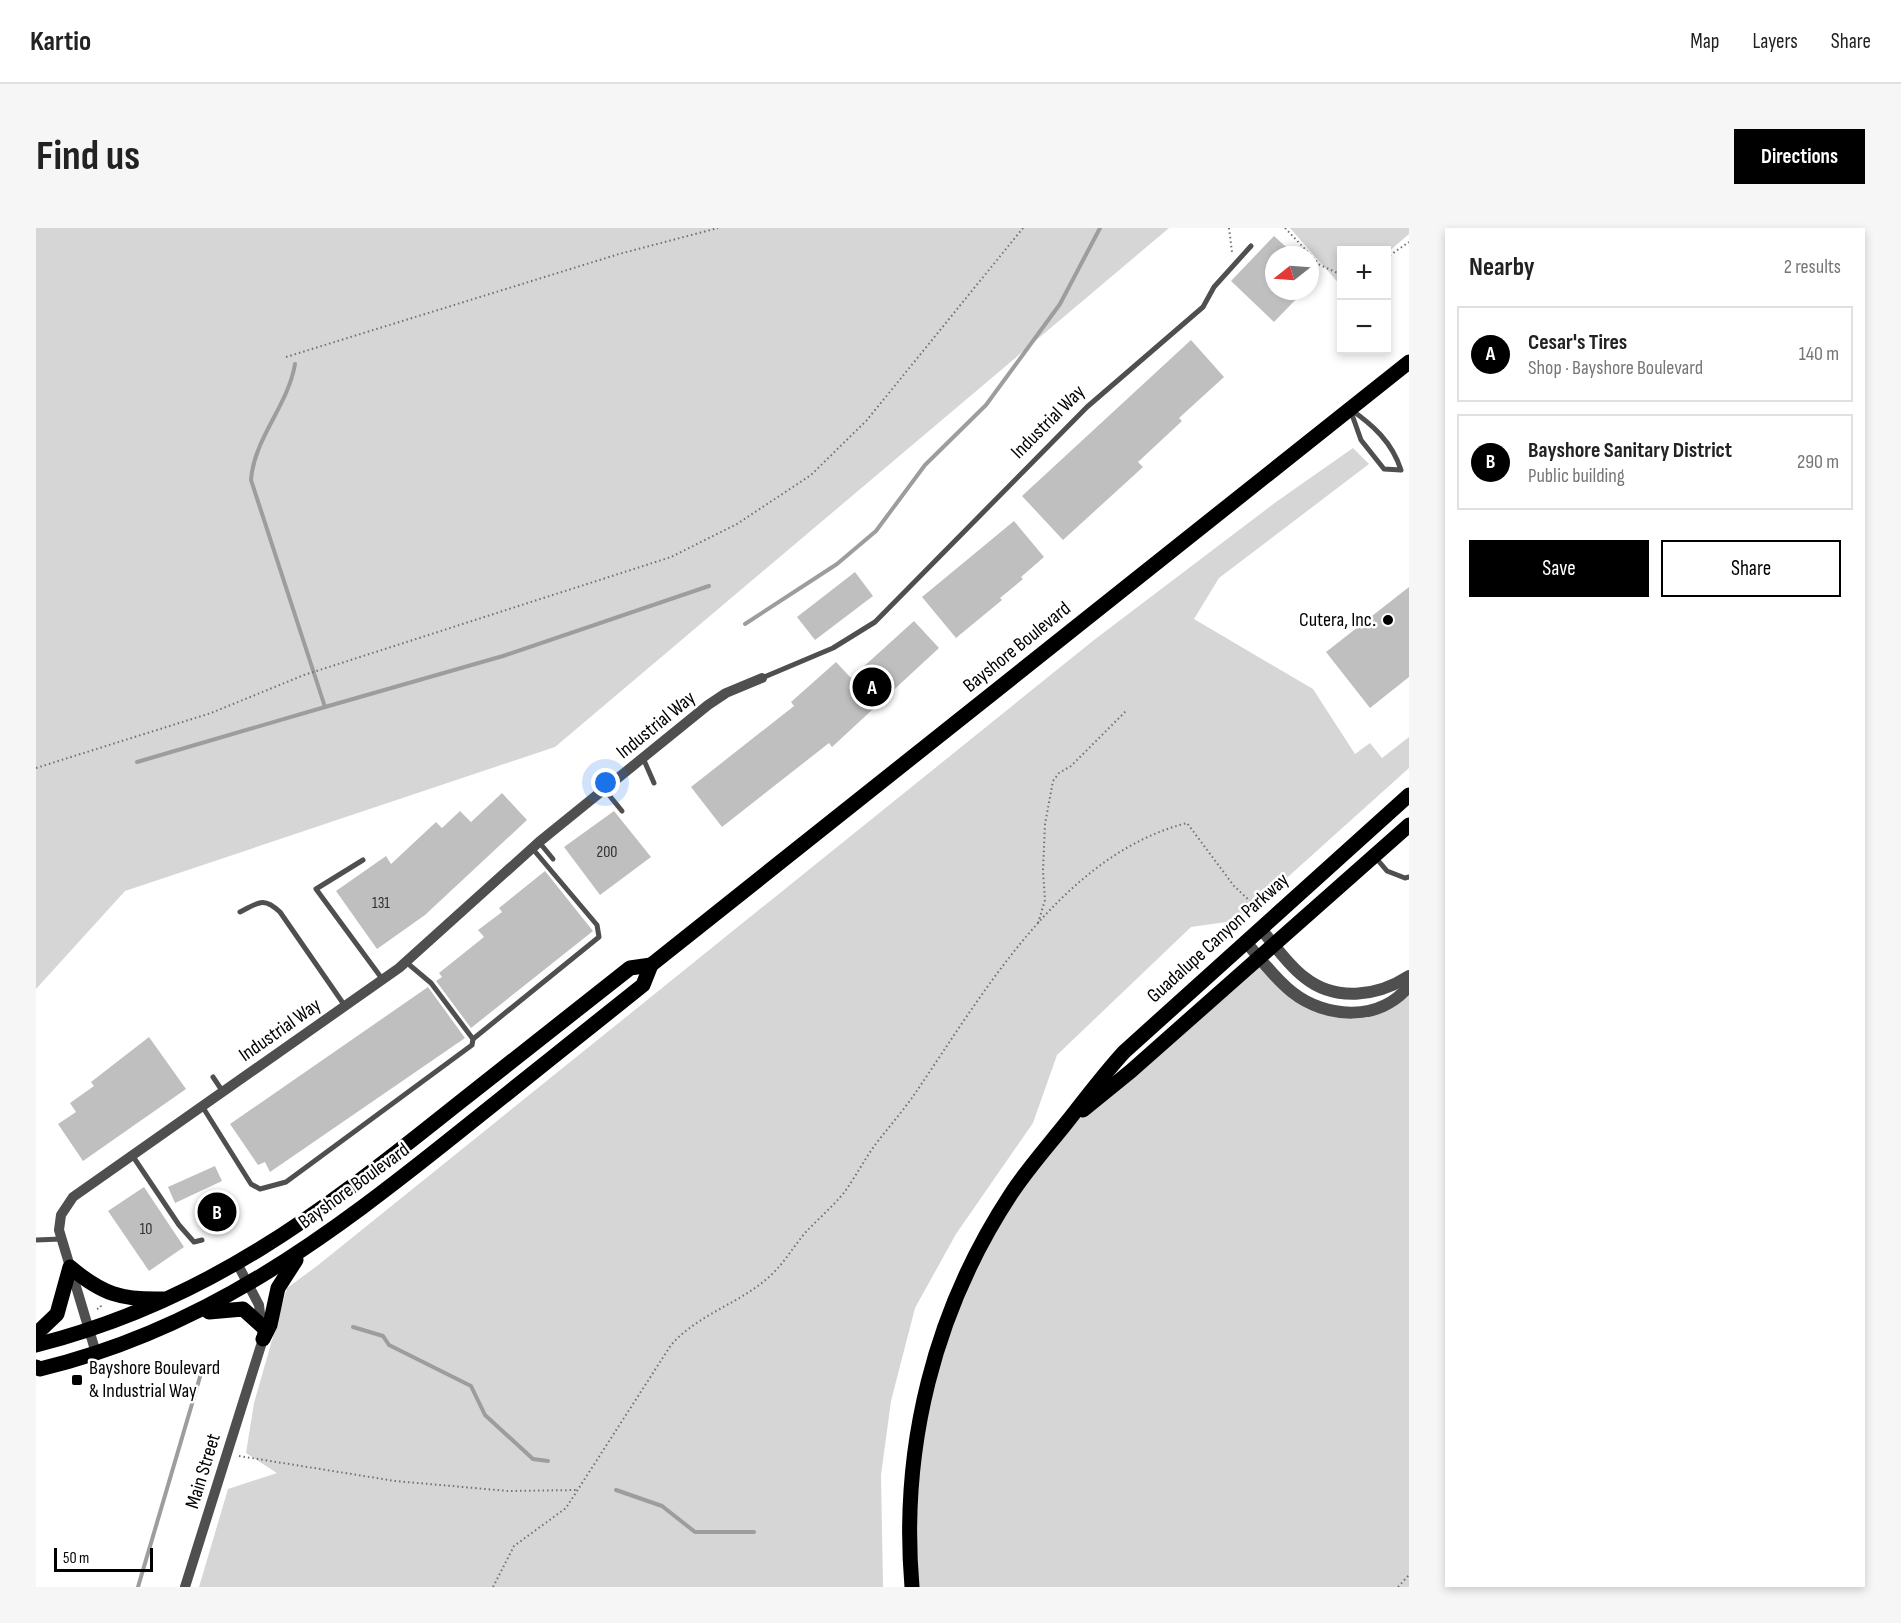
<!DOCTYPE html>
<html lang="en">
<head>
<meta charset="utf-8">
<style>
	body { margin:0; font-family:"Sofia Sans Condensed",sans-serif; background:#f6f6f6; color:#222 }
	.controls { position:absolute; right:18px; top:18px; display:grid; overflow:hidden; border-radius:0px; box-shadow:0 3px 9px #0003 }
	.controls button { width:54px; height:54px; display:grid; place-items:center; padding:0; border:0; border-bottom:2px solid #e0e0e0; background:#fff; color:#222; font:30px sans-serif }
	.compass { position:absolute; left:1229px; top:18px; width:54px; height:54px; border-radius:50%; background:#fff; box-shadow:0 3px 9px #0003; rotate:253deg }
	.scale { position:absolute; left:18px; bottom:15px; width:99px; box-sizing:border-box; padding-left:6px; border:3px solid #000; border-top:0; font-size:16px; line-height:21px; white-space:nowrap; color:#000; -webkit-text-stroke:4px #fff; paint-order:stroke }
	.you { position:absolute; left:570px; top:555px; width:21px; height:21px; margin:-15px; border:4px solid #fff; border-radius:50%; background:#1a73e8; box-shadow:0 0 0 9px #1a73e833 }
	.badge { display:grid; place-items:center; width:39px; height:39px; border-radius:50%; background:#000; color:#fff; font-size:20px; font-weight:700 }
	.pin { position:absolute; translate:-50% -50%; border:3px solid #fff; box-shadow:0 2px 6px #0006 }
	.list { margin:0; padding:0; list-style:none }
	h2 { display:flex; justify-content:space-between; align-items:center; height:78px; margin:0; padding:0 24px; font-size:26px }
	h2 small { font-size:20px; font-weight:400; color:#767676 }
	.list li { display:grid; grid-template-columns:39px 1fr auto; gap:18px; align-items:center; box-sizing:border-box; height:96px; margin:0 12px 12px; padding:0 12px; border:2px solid #e0e0e0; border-radius:0px }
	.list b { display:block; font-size:22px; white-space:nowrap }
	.list p { margin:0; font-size:20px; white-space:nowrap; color:#767676 }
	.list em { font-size:20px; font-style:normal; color:#767676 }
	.actions { display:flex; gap:12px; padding:18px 24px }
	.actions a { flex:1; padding:14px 0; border:2px solid #000; border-radius:0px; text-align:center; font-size:21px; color:#000 }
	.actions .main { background:#000; color:#fff }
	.map { position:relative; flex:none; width:1373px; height:1359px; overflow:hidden; border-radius:0px }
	header { display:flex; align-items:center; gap:36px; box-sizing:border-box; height:84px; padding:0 30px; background:#fff; border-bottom:2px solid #e0e0e0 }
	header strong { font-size:28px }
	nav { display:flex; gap:33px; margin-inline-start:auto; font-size:21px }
	.intro { display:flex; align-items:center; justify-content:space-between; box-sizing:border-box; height:144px; padding:0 36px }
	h1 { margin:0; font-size:42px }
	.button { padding:15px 27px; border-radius:0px; background:#000; color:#fff; font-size:21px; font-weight:700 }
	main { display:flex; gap:36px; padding:0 36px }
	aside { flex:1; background:#fff; border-radius:0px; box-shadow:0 3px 9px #0003 }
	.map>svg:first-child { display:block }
</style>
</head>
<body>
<header>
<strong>Kartio</strong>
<nav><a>Map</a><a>Layers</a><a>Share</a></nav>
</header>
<div class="intro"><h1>Find us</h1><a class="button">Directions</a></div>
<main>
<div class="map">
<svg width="1373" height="1359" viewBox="0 0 1373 1359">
	<rect width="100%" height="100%" fill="#fff"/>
	<g fill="#d6d6d6">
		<path d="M 0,0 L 1133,0 L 519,519 L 89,663 L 0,761 Z"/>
		<path d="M 1254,0 L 1373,0 L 1373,6 L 1351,25 L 1350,22 L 1306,22 L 1305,58 Z"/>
		<path d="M 1317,220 L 1333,236 L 1183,350 L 1158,391 L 1277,461 L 1319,526 L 1334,515 L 1346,530 L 1373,509 L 1373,540 L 1204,692 L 1155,699 L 1021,827 L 997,895 L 920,1006 L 879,1080 L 855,1173 L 845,1247 L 847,1359 L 163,1359 L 192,1261 L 241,1245 L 210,1225 L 218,1175 L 251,1060 L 281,1038 L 1058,412 L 1240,274 Z"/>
		<path d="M 1223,729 L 1258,766 L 1323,785 L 1373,758 L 1373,1359 L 876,1359 L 877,1239 L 919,1068 L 1011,917 Z"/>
	</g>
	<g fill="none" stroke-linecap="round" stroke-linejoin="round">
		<g stroke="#9d9d9d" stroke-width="4">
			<path d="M 709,396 L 801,336 L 840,303 L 889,237 L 950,177 L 1024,76 L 1064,0"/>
			<path d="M 289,479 L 467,428 L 673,358"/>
			<path d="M 101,534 L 289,479 L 215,252 C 218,210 252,178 259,136"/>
			<path d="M 317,1099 L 347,1108 L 353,1117 L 435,1158 L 449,1187 L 497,1231 L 512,1233"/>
			<path d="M 580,1262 L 626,1278 L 659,1304 L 718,1304"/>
			<path d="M 102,1359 L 166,1142"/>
		</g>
	</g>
	<g fill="#bfbfbf">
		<path d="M 1238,8 L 1259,27 L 1238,27 L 1238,63 L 1268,63 L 1238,94 L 1195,53 Z"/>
		<path d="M 1155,112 L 1188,149 L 1143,190 L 1146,193 L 1102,234 L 1107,239 L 1027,312 L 986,268 Z"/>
		<path d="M 978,293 L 1008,329 L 985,349 L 987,351 L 964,370 L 966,372 L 920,410 L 886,369 Z"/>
		<path d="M 819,344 L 837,368 L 779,412 L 761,389 Z"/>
		<path d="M 1373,359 L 1373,449 L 1334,480 L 1290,424 Z"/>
		<path d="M 878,393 L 903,420 L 796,519 L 793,515 L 686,599 L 655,559 L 758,478 L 755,474 L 800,434 L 815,450 Z"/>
		<path d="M 466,565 L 491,592 L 389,687 L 341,721 L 300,663 L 350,628 L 355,636 L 400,594 L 406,600 L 424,583 L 435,594 Z"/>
		<path d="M 578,583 L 615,629 L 564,667 L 528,619 Z"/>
		<path d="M 509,643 L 557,703 L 435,800 L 400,753 L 406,749 L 403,745 L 448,709 L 442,702 L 466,684 L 463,680 Z"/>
		<path d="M 392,759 L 429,810 L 234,944 L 229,934 L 222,937 L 194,896 Z"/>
		<path d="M 113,809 L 150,861 L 47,933 L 22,896 L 40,884 L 34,875 L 58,858 L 55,854 Z"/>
		<path d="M 179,938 L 186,953 L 139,975 L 132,959 Z"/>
		<path d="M 108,959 L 148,1019 L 113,1043 L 72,983 Z"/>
		<path d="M 194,967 L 201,978 L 167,1001 L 160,991 Z"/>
	</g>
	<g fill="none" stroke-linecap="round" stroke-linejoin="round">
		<g stroke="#717171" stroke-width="2" stroke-dasharray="1.5 3" stroke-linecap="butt">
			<path d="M 1193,0 L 1196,24"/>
			<path d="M 1249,0 L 1284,37 L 1306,47"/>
			<path d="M 1350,30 L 1373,14"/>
			<path d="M 250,129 L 583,26 L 682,0"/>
			<path d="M 0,540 L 175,485 L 268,447 L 635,329 L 701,296 L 775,247 L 831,192 L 987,0"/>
			<path d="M 1002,695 L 1009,672 L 1007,643 L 1009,596 L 1017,553 L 1023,545 L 1035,538 L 1090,483"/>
			<path d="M 61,1081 L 65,1079 L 64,1076"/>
			<path d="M 203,1228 L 359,1253 L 472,1263 L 542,1262"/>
			<path d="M 457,1359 L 478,1318 L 530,1280 L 635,1117 C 665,1083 711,1074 741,1041 C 751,1030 759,1017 769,1005 C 781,992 795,980 807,966 C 819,950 828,932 839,917 C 852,900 866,884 878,867 C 947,766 1025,627 1151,595 L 1198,658 L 1216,675 L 1220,685"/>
			<path d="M 1362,1359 L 1373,1347"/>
		</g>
		<g stroke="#4f4f4f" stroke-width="5">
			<path d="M 1314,181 C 1337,197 1356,214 1365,242 L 1348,241 L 1325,212 Z"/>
			<path d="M 726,450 L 797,420 L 839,394 L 1051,179 L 1167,79 L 1178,59 L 1215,18"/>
			<path d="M 607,530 L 618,555"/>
			<path d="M 568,561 L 586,583"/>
			<path d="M 503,614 L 517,631"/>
			<path d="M 1340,630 L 1351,643 L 1369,650 L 1373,649"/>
			<path d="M 327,632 L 280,661 L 347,752"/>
			<path d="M 204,684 C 222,675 227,668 244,684 L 309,778"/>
			<path d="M 437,811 L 563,709 L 561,697 L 496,620"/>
			<path d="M 177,849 L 187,864"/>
			<path d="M 166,878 L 215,956 L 224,961 L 250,954 L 436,817 L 437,811 L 395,755 L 370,734"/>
			<path d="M 96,927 L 143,997 L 158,1014 L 166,1012"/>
			<path d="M 0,1012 L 25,1011"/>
		</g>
		<g stroke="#4f4f4f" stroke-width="10">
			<path d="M 60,1125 L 23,1002 L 25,987 L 37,969 L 363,740 L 503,614 L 672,477 L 690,465 L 726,450"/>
			<path d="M 149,1359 L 227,1111 L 223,1077 L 202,1037"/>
		</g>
		<g stroke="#4f4f4f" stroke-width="12">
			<path d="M 1224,700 C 1238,716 1251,736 1268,749 C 1299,774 1341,769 1373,748"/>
			<path d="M 1209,713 C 1224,730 1238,750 1256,764 C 1290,791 1344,794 1373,758"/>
		</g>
		<g stroke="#000" stroke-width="15">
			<path d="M 1047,882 L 1095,843 L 1373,597"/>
			<path d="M 173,1084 L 207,1081 L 227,1099"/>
			<path d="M 0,1106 L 21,1086 L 34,1039 C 66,1066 85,1072 127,1071"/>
			<path d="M 227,1111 L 234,1097 L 242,1060 L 260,1032"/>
			<path d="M 0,1117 C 170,1074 285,985 419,878 C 478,832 536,786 594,740 L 615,737"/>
			<path d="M 0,1139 L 4,1141 C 169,1102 293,1008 423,904 C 484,855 546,806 607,757 L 615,737 L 1373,134"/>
			<path d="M 876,1359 C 864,1220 898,1083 975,966 C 992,940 1012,918 1031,894 C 1050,870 1067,847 1088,824 L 1373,567"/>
		</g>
	</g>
	<g fill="#000" stroke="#fff" stroke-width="2">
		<circle cx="1352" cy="392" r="6"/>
		<rect x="35" y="1146" width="12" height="12" rx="3"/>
	</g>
	<g text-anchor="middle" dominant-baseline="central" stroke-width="5" stroke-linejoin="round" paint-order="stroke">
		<g font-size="16" fill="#303030">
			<text x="571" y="624">200</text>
			<text x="345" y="675">131</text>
			<text x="110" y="1001">10</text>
		</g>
		<g font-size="20" fill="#000" stroke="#fff">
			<text transform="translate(1012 194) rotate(-45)">Industrial Way</text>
			<text transform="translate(981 419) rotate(-39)">Bayshore Boulevard</text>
			<text transform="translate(620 497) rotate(-39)">Industrial Way</text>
			<text transform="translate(1182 710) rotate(-42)">Guadalupe Canyon Parkway</text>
			<text transform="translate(244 802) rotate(-35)">Industrial Way</text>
			<text transform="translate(318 958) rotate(-36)">Bayshore Boulevard</text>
			<text transform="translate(167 1243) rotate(-73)">Main Street</text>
		</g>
		<g font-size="20" fill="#000" stroke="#fff" text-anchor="end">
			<text x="1340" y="392">Cutera, Inc.</text>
			<text x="53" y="1140" text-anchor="start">Bayshore Boulevard<tspan x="53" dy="23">&amp; Industrial Way</tspan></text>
		</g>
	</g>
</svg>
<div class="controls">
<button>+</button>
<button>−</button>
</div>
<svg class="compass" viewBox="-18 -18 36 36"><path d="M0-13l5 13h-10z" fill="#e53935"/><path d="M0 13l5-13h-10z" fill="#767676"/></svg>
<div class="scale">50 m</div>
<div class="you"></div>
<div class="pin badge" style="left:836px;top:459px">A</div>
<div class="pin badge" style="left:181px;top:984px">B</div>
</div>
<aside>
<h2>Nearby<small>2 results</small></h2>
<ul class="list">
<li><span class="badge">A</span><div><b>Cesar's Tires</b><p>Shop · Bayshore Boulevard</p></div><em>140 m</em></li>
<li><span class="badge">B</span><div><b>Bayshore Sanitary District</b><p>Public building</p></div><em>290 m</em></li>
</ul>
<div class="actions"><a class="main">Save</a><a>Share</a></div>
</aside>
</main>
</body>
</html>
